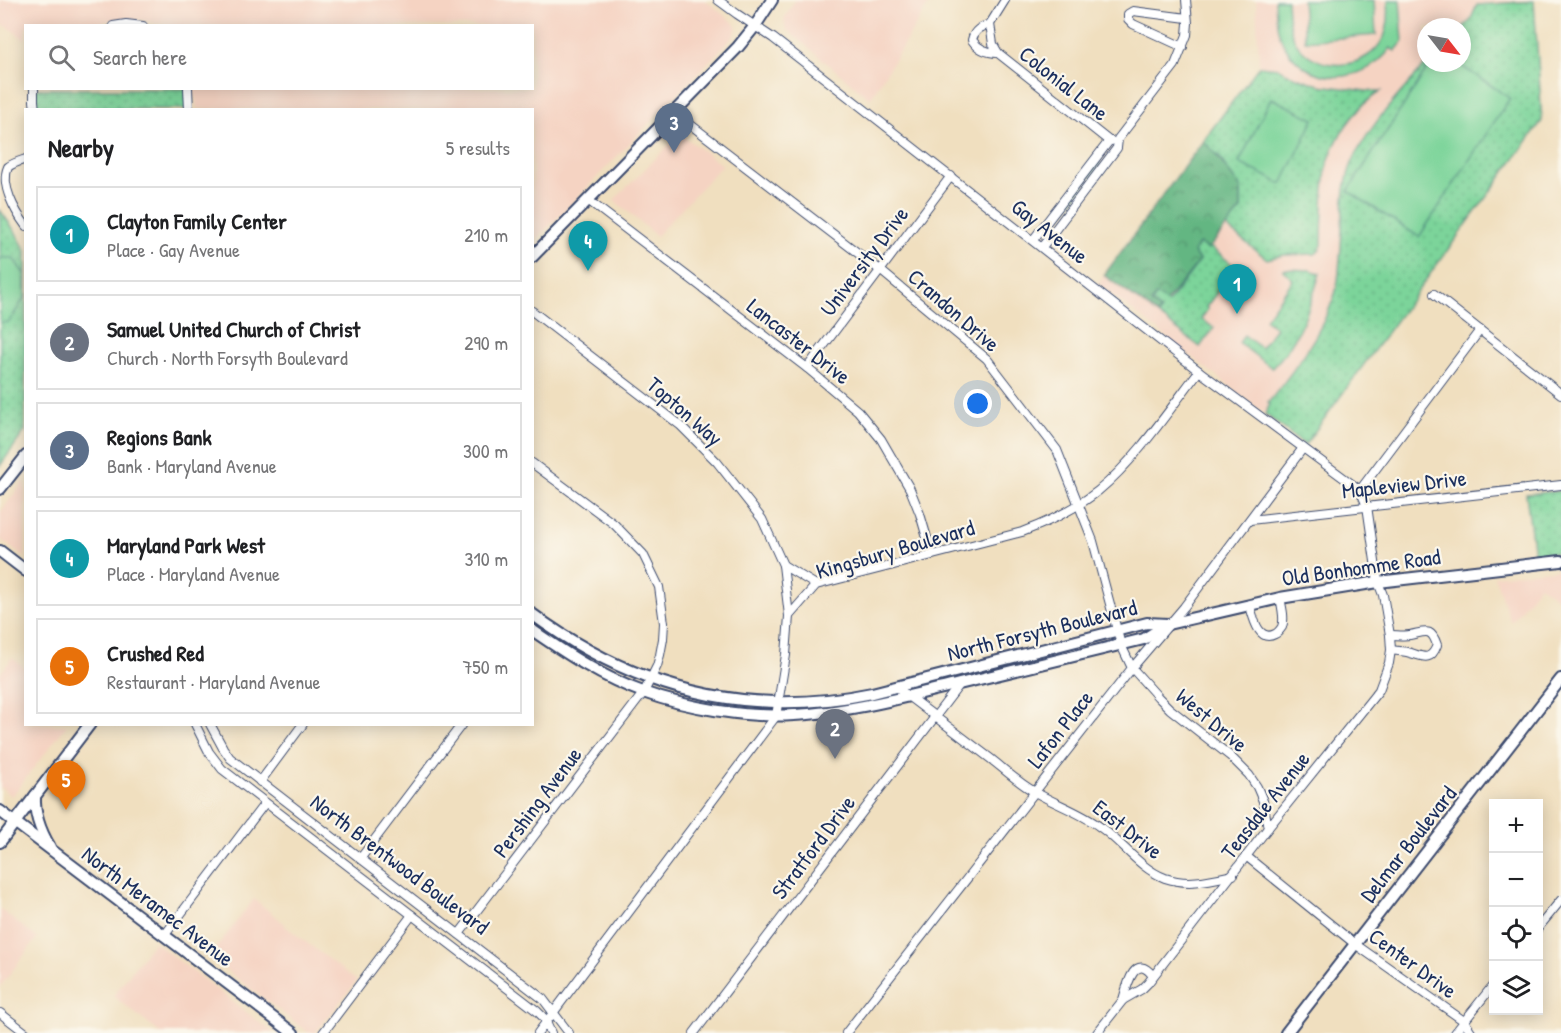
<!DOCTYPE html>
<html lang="en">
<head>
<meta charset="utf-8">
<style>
	body { margin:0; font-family:"Patrick Hand",sans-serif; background:#f6f6f6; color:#202124 }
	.controls { position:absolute; right:18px; bottom:18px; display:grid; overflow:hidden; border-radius:0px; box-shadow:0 3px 15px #0003 }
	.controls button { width:54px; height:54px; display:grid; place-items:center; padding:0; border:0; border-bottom:2px solid #e0e0e0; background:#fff; color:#202124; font:30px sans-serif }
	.compass { position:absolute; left:1417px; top:18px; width:54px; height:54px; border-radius:50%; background:#fff; box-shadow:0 3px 15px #0003; rotate:121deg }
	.you { position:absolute; left:978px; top:404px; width:21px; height:21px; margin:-15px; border:4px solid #fff; border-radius:50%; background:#1a73e8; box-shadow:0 0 0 9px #1a73e833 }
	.badge { display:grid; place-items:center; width:39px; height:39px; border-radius:50%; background:#111827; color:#fff; font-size:20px; font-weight:700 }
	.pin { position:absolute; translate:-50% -50px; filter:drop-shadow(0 2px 3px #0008) }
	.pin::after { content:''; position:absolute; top:32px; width:21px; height:18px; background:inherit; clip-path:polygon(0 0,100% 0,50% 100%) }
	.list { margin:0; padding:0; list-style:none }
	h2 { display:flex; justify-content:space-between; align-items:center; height:78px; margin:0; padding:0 24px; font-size:26px }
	h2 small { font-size:20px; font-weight:400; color:#757577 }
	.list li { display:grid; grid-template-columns:39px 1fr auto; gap:18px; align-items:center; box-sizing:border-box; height:96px; margin:0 12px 12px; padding:0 12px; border:2px solid #e0e0e0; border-radius:0px }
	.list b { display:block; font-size:22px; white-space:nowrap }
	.list p { margin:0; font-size:20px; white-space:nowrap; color:#757577 }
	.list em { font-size:20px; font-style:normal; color:#757577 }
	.icon { flex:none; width:33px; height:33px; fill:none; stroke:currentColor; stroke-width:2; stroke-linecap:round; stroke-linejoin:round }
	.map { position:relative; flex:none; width:1561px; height:1033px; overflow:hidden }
	.search { position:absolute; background:#fff; box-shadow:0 3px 15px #0003; left:24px; top:24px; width:510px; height:66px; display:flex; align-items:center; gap:15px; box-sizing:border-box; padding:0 21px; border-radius:0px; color:#757577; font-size:22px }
	.panel { position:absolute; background:#fff; box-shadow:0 3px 15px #0003; left:24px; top:108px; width:510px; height:618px; border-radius:0px }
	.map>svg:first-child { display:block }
</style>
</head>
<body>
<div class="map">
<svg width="1561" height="1033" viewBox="0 0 1561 1033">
	<defs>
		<pattern id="green-dots" width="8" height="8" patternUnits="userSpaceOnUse" patternTransform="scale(1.5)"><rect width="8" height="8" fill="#7bd49a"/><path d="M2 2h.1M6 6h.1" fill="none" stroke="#6ab687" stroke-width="1.8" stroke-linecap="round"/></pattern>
		<pattern id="forest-crowns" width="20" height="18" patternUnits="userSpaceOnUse" patternTransform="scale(1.5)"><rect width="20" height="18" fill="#64b682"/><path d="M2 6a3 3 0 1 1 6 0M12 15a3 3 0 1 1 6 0" fill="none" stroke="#52946e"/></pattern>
	</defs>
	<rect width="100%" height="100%" fill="#fbf7ec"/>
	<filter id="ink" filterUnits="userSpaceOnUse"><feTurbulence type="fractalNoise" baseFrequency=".0167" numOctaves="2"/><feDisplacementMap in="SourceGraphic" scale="12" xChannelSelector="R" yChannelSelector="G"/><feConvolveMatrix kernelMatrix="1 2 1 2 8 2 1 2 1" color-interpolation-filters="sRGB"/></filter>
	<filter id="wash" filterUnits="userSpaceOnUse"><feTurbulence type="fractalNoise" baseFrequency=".008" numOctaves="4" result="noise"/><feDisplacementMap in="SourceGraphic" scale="24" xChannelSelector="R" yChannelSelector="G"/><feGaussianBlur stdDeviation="1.35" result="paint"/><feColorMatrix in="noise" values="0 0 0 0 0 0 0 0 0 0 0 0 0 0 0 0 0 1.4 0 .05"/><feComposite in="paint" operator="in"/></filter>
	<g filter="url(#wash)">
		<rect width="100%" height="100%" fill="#f0dfbf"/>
		<g fill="#f5d3c2" fill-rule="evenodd">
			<path d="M 0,0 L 705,0 L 734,23 L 737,28 L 733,37 L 533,243 L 532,110 L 197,109 L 194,89 L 532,88 L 532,26 L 171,26 L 166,23 L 157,24 L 141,20 L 113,20 L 92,25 L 26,26 L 25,40 L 8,27 L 0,24 Z"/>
			<path d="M 795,0 L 931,0 L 870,99 L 786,29 L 784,19 Z"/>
			<path d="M 1256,0 L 1534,0 L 1542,121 L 1305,445 L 1098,284 L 1259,66 ZM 1426,27 L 1462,27 L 1462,63 L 1426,63 Z"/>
			<path d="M 680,134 L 722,165 L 656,236 L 614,200 Z"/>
			<path d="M 25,479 L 25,558 L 0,539 L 0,513 Z"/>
			<path d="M 1561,569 L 1561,601 L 1540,585 L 1511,622 L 1494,576 Z"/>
			<path d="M 12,658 L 25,668 L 26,724 L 67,725 L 12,796 L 0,787 L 0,674 Z"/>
			<path d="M 254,899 L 285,924 L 285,926 L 357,981 L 315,1033 L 309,1033 L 209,957 Z"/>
			<path d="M 0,909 L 37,938 L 0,987 Z"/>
			<path d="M 154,942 L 274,1033 L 160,1033 L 113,996 Z"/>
		</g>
		<g fill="url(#green-dots)" stroke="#4b827c" stroke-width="1.5">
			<path d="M 1534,1 L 1542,121 L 1305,445 L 1265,414 L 1270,404 L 1268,403 C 1295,369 1321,335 1335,294 C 1339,283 1339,269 1340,257 C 1343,231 1341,199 1348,175 C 1359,135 1400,94 1427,63 L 1462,63 L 1462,28 L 1470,21 L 1477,5 Z"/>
			<path d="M 1259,66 L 1279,68 L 1286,73 L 1319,85 L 1366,91 L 1381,91 C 1355,107 1333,140 1326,170 C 1325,176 1325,183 1324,189 C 1323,207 1322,226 1322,245 L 1318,252 L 1315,254 L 1284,255 L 1267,259 L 1226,227 L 1241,209 L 1241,188 L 1230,175 L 1221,159 L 1203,141 Z"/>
			<path d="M 34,89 L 188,89 L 189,109 L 35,109 Z"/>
			<path d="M 1098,161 L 1100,161 L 1100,165 L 1054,225 L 1051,228 L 1048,228 L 1049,225 Z"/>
			<path d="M 0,210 L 15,231 L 26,251 L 25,431 L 0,466 Z"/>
			<path d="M 1200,244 L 1210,247 L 1237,268 L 1224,288 L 1222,286 L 1206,307 L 1208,309 L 1201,319 L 1214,328 L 1200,347 L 1158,315 L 1161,311 L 1151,303 L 1157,295 L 1168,303 L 1200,260 C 1194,255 1191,249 1200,244 Z"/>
			<path d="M 1284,269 L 1310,270 L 1320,273 C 1310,307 1298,343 1272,368 L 1239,343 L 1244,335 L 1261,348 L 1276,328 L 1265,319 L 1293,280 L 1283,270 Z"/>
			<path d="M 1561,491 L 1561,552 L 1534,555 L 1526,494 Z"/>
		</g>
		<path fill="url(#forest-crowns)" stroke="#407270" stroke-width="1.5" d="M 1203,141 C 1219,155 1227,172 1241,188 L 1241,209 L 1210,247 L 1207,249 L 1200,244 C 1192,249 1193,255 1200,260 L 1166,302 L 1156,295 L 1151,303 L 1160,310 L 1158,315 L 1104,275 Z"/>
		<g fill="#7bd49a" stroke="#4b827c" stroke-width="1.5">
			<path d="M 1275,0 L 1287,0 C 1288,15 1288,32 1298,45 C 1320,74 1368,70 1384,37 C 1389,25 1389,12 1388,0 L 1400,0 L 1403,42 L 1395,51 L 1393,50 L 1391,48 C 1364,85 1310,88 1285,46 C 1276,32 1276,16 1275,0 Z"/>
			<path d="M 1302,0 L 1374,0 L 1376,35 L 1305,41 Z"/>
			<path d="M 1431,63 L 1457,63 L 1510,98 L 1419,237 L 1348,191 Z"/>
			<path d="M 1271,98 L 1314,119 L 1282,184 L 1239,163 Z"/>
			<path d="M 0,258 L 13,258 L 25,275 L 25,297 L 9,322 L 0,323 Z"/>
		</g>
	</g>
	<g filter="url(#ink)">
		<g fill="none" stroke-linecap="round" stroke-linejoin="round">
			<g stroke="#3b496d" stroke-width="10">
				<g id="street">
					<path d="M 718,0 L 737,14 L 773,38 L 1199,371 L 1360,490"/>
					<path d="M 1005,0 L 990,24 L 993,44 L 998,53 L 1109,141"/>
					<path d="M 990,24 C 981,27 974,30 972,40 C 978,49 987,53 998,53"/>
					<path d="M 113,26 L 126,24 L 143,26"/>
					<path d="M 1183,47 L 1133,24 L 1128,19 L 1128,14 L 1133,11 L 1187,18"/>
					<path d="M 34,88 L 34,101 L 35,110"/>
					<path d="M 188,88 L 189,110"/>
					<path d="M 674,112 L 880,270 L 987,359 L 1057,450 L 1093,541 L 1121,645 L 1132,668 L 1158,697 L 1170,709 L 1230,756 L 1249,775 L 1257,787 L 1263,801 L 1268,828"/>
					<path d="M 26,159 C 20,161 13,163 8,167 C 0,185 15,211 26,226"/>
					<path d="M 588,200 L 807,368 L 858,411 L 881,439 L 910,489 L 920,514 L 932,555"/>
					<path d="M 1033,240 L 1109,141 L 1111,141"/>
					<path d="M 1042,247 L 1117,148 L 1118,139 L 1175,65 L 1187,35 L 1188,23 L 1186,0"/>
					<path d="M 1434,294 L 1561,394"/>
					<path d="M 532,311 L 680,425 L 717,462 L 762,519 L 783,565 L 816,585"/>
					<path d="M 807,368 L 951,176"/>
					<path d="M 1250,520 L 1561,485"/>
					<path d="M 783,565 L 789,616"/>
					<path d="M 1250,606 C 1253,616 1258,643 1275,634 C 1278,633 1280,630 1282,627 C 1285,619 1282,607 1280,598"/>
					<path d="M 1390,635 C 1397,635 1404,636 1410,635 C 1426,632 1431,627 1437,645 C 1430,664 1421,655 1407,652 C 1402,651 1396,651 1391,650"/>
					<path d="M 896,687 C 928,711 959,735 991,759 C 1005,770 1020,784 1035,792 C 1057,805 1080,812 1100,827 C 1123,843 1139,868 1165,878 C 1188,886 1210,880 1233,875"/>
					<path d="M 195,724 L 209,752 L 222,769 L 537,1011 L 544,1018 L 551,1033"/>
					<path d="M 210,724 L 223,748 L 230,758 L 543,999 L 569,1033"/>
					<path d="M 260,782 L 303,724"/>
					<path d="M 1246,856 L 1355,944 L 1464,1021 L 1472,1033"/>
					<path d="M 360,859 L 462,724"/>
					<path d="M 1538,928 L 1561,900"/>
					<path d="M 459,934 L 644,692 L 657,666 L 660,655 L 663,639 L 664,623 L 659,587 L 643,554 L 614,524 L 532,463"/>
					<path d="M 164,936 L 265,803"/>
					<path d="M 1123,1000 C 1127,985 1135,952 1153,976"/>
					<path d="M 0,1013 L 26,1033"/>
					<path d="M 323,1033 L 412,915"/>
					<path d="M 538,1033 L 776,716 L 786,655 L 789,616 L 816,585 L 1022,532 C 1049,522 1075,509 1098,491 C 1136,460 1169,410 1199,371"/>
					<path d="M 694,1033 L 960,684"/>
					<path d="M 846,1033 L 1132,668 L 1184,607 L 1303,448"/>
					<path d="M 1097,1033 L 1123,1000 L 1142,989 L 1148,983 L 1268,828 L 1379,690 L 1389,663 L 1391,650 L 1390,635 L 1383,595 L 1378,582 L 1367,506 L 1360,490 L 1480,330"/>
					<path d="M 1455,1033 L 1494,984"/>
				</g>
			</g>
			<g stroke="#3b496d" stroke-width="14">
				<g id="secondary">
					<path d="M 532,257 L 738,47 L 755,26 L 772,0"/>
					<path d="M 0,489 L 26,456"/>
					<path d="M 0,551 L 26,571"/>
					<path d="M 532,614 C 634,689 747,719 872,693 L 1147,623 L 1168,624 L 1280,598 L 1378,582 L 1561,561"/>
					<path d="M 532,630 C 567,654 603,678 643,692 C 687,708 748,718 794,715 C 850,712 905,697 959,684 C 1021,669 1082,654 1144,639 L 1168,624"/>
					<path d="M 35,796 C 34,814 41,832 50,847"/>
					<path d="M 0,811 L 293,1033"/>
					<path d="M 0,842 L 90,724"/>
					<path d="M 1286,1033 L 1561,679"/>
				</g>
			</g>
			<use href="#street" stroke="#fff" stroke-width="8"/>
			<use href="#secondary" stroke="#fff" stroke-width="10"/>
		</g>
	</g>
	<g text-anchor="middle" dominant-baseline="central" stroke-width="4.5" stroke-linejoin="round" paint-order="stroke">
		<g font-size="22" fill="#1b2f5e" stroke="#fbf7ec">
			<text transform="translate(1064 83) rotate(38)">Colonial Lane</text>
			<text transform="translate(1050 231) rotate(38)">Gay Avenue</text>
			<text transform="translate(864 261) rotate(-53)">University Drive</text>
			<text transform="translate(954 310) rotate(41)">Crandon Drive</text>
			<text transform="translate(799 341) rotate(38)">Lancaster Drive</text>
			<text transform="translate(685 411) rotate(41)">Topton Way</text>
			<text transform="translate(1404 484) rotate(-6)">Mapleview Drive</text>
			<text transform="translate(895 549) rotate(-16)">Kingsbury Boulevard</text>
			<text transform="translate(1361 567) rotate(-8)">Old Bonhomme Road</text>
			<text transform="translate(1042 630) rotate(-14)">North Forsyth Boulevard</text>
			<text transform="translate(1212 720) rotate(40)">West Drive</text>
			<text transform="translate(1060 729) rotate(-52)">Lafon Place</text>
			<text transform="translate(537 802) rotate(-53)">Pershing Avenue</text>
			<text transform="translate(1265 805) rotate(-52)">Teasdale Avenue</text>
			<text transform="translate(1128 829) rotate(38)">East Drive</text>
			<text transform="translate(1408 844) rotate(-52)">Delmar Boulevard</text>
			<text transform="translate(813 847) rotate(-53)">Stratford Drive</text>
			<text transform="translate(400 864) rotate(37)">North Brentwood Boulevard</text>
			<text transform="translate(158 906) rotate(37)">North Meramec Avenue</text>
			<text transform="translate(1413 963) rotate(36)">Center Drive</text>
		</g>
	</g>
</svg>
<div class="controls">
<button>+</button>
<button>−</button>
<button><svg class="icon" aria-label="locate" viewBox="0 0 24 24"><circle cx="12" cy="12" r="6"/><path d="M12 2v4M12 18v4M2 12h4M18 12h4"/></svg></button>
<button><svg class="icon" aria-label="layers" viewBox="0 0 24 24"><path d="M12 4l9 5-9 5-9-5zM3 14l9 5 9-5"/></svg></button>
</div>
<svg class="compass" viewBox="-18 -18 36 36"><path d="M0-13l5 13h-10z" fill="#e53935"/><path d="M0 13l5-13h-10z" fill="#757577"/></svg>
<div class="you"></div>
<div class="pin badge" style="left:1237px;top:314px;background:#0f9aa8">1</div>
<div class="pin badge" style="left:835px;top:759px;background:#6b7280">2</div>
<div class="pin badge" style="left:674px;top:153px;background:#5c6f8a">3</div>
<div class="pin badge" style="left:588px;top:271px;background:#0f9aa8">4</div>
<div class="pin badge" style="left:66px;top:810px;background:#e8710a">5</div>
<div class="search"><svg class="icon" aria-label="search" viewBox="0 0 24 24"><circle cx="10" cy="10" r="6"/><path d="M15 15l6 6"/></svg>Search here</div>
<section class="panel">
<h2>Nearby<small>5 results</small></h2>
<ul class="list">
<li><span class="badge" style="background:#0f9aa8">1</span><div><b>Clayton Family Center</b><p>Place · Gay Avenue</p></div><em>210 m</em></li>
<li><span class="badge" style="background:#6b7280">2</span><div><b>Samuel United Church of Christ</b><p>Church · North Forsyth Boulevard</p></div><em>290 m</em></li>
<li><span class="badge" style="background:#5c6f8a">3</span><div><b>Regions Bank</b><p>Bank · Maryland Avenue</p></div><em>300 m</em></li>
<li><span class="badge" style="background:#0f9aa8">4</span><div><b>Maryland Park West</b><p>Place · Maryland Avenue</p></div><em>310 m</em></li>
<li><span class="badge" style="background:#e8710a">5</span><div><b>Crushed Red</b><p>Restaurant · Maryland Avenue</p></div><em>750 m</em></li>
</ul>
</section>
</div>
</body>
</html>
